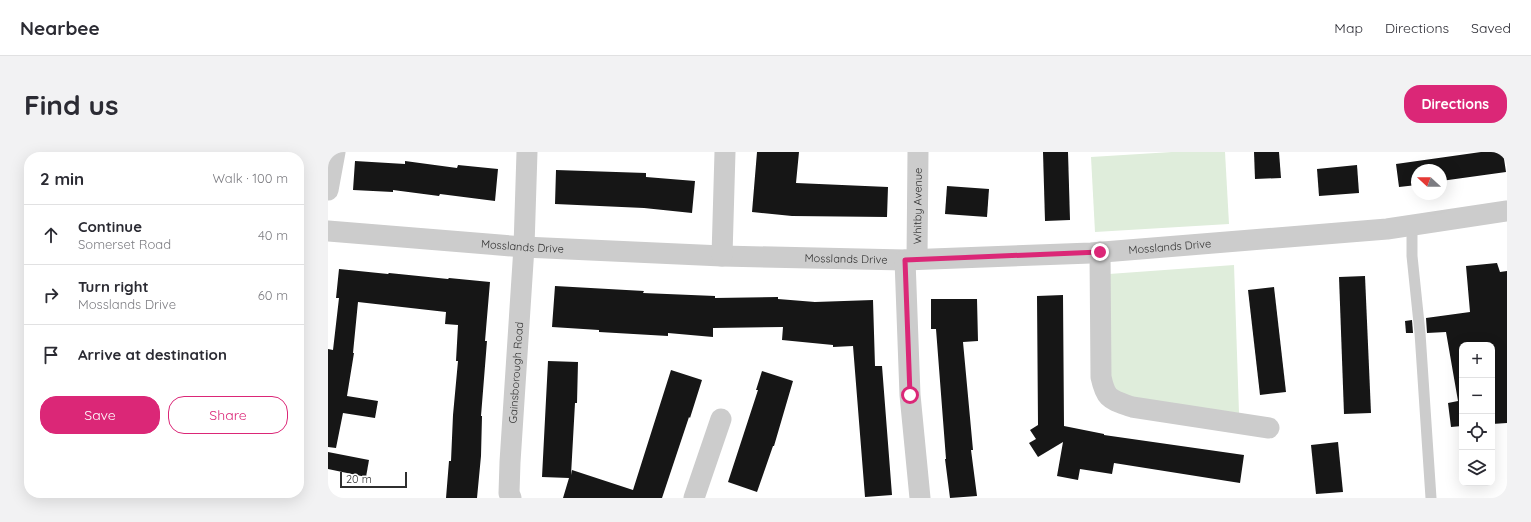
<!DOCTYPE html>
<html lang="en">
<head>
<meta charset="utf-8">
<style>
	body { margin:0; font-family:Quicksand,sans-serif; background:#f2f2f3; color:#2b2b33 }
	.controls { position:absolute; right:12px; bottom:12px; display:grid; overflow:hidden; border-radius:8px; box-shadow:0 4px 16px #0002 }
	.controls button { width:36px; height:36px; display:grid; place-items:center; padding:0; border:0; border-bottom:1px solid #e1e1e2; background:#fff; color:#2b2b33; font:20px sans-serif }
	.compass { position:absolute; left:1083px; top:12px; width:36px; height:36px; border-radius:50%; background:#fff; box-shadow:0 4px 16px #0002; rotate:291deg }
	.scale { position:absolute; left:12px; bottom:10px; width:67px; box-sizing:border-box; padding-left:4px; border:2px solid #2f2f2f; border-top:0; font-size:11px; line-height:14px; white-space:nowrap; color:#2f2f2f; -webkit-text-stroke:3px #fff; paint-order:stroke }
	.stop { position:absolute; width:12px; height:12px; margin:-9px; border:3px solid #db2777; border-radius:50%; background:#fff }
	.stop.end { background:#db2777; border-color:#fff; box-shadow:0 1px 4px #0008 }
	.list { margin:0; padding:0; list-style:none }
	h2 { display:flex; justify-content:space-between; align-items:center; height:52px; margin:0; padding:0 16px; font-size:17px }
	h2 small { font-size:13px; font-weight:400; color:#7c7c81 }
	.list li { display:grid; grid-template-columns:26px 1fr auto; gap:12px; align-items:center; box-sizing:border-box; height:60px; padding:0 16px; border-top:1px solid #e1e1e2 }
	.list b { display:block; font-size:15px; white-space:nowrap }
	.list p { margin:0; font-size:13px; white-space:nowrap; color:#7c7c81 }
	.list em { font-size:13px; font-style:normal; color:#7c7c81 }
	.actions { display:flex; gap:8px; padding:12px 16px }
	.actions a { flex:1; padding:9px 0; border:1px solid #db2777; border-radius:16px; text-align:center; font-size:14px; color:#db2777 }
	.actions .main { background:#db2777; color:#fff }
	.icon { flex:none; width:22px; height:22px; fill:none; stroke:currentColor; stroke-width:2; stroke-linecap:round; stroke-linejoin:round }
	.map { position:relative; flex:none; width:1179px; height:346px; overflow:hidden; border-radius:16px }
	header { display:flex; align-items:center; gap:24px; box-sizing:border-box; height:56px; padding:0 20px; background:#fff; border-bottom:1px solid #e1e1e2 }
	header strong { font-size:19px }
	nav { display:flex; gap:22px; margin-inline-start:auto; font-size:14px }
	.intro { display:flex; align-items:center; justify-content:space-between; box-sizing:border-box; height:96px; padding:0 24px }
	h1 { margin:0; font-size:28px }
	.button { padding:10px 18px; border-radius:16px; background:#db2777; color:#fff; font-size:14px; font-weight:700 }
	main { display:flex; gap:24px; padding:0 24px }
	aside { flex:1; background:#fff; border-radius:16px; box-shadow:0 4px 16px #0002 }
	.map>svg:first-child { display:block }
</style>
</head>
<body>
<header>
<strong>Nearbee</strong>
<nav><a>Map</a><a>Directions</a><a>Saved</a></nav>
</header>
<div class="intro"><h1>Find us</h1><a class="button">Directions</a></div>
<main>
<aside>
<h2>2 min<small>Walk · 100 m</small></h2>
<ul class="list">
<li><svg class="icon" aria-label="ahead" viewBox="0 0 24 24"><path d="M12 20V5M6 11l6-6 6 6"/></svg><div><b>Continue</b><p>Somerset Road</p></div><em>40 m</em></li>
<li><svg class="icon" aria-label="right" viewBox="0 0 24 24"><path d="M7 20v-9h11M14 6l5 5-5 5"/></svg><div><b>Turn right</b><p>Mosslands Drive</p></div><em>60 m</em></li>
<li><svg class="icon" aria-label="arrive" viewBox="0 0 24 24"><path d="M6 21V4h12l-3 4 3 4H6"/></svg><div><b>Arrive at destination</b></div></li>
</ul>
<div class="actions"><a class="main">Save</a><a>Share</a></div>
</aside>
<div class="map">
<svg width="1179" height="346" viewBox="0 0 1179 346">
	<rect width="100%" height="100%" fill="#fff"/>
	<g fill="#dfeddb">
		<path d="M 844,0 L 897,0 L 901,72 L 767,80 L 763,5 Z"/>
		<path d="M 906,113 L 911,261 L 807,248 L 787,238 L 782,226 L 781,122 Z"/>
	</g>
	<g fill="#161616">
		<path d="M 429,0 L 471,0 L 468,31 L 560,35 L 559,65 L 464,64 L 424,60 Z"/>
		<path d="M 715,0 L 740,0 L 742,68 L 717,69 Z"/>
		<path d="M 926,0 L 951,0 L 953,26 L 927,27 Z"/>
		<path d="M 1153,0 L 1175,0 L 1178,20 L 1113,29 L 1113,18 L 1089,18 L 1089,33 L 1071,35 L 1068,12 Z"/>
		<path d="M 27,9 L 77,12 L 77,9 L 129,16 L 130,13 L 170,17 L 167,49 L 112,42 L 111,44 L 65,38 L 65,40 L 25,38 Z"/>
		<path d="M 1029,13 L 1031,41 L 991,44 L 989,17 Z"/>
		<path d="M 228,18 L 318,21 L 318,25 L 367,29 L 364,61 L 316,56 L 227,52 Z"/>
		<path d="M 619,34 L 661,37 L 659,65 L 617,62 Z"/>
		<path d="M 1169,111 L 1172,120 L 1179,119 L 1179,271 L 1164,272 L 1164,193 L 1134,193 L 1134,274 L 1123,275 L 1120,251 L 1130,249 L 1118,180 L 1099,181 L 1098,166 L 1142,160 L 1138,114 Z"/>
		<path d="M 11,117 L 60,122 L 61,121 L 120,127 L 121,126 L 162,130 L 157,189 L 159,189 L 153,264 L 154,264 L 153,304 L 149,346 L 118,346 L 121,309 L 123,309 L 125,263 L 130,209 L 128,209 L 130,173 L 117,172 L 118,160 L 30,150 L 25,201 L 26,201 L 19,244 L 50,249 L 47,266 L 15,261 L 8,296 L 0,295 L 0,197 L 5,198 L 11,146 L 8,146 Z"/>
		<path d="M 1037,124 L 1043,261 L 1016,262 L 1011,125 Z"/>
		<path d="M 227,134 L 316,139 L 315,141 L 387,144 L 387,146 L 450,145 L 450,147 L 487,150 L 545,148 L 547,214 L 554,214 L 564,343 L 537,345 L 525,194 L 505,195 L 505,193 L 454,188 L 455,175 L 385,176 L 385,185 L 340,181 L 340,184 L 271,180 L 271,178 L 224,175 Z"/>
		<path d="M 946,135 L 958,240 L 932,243 L 920,138 Z"/>
		<path d="M 735,143 L 736,274 L 776,282 L 776,283 L 916,303 L 912,331 L 786,311 L 784,322 L 752,317 L 750,328 L 729,324 L 735,290 L 710,305 L 701,291 L 708,287 L 702,278 L 710,273 L 709,144 Z"/>
		<path d="M 603,147 L 649,147 L 650,189 L 635,190 L 645,298 L 643,298 L 649,344 L 622,346 L 617,307 L 618,307 L 608,177 L 603,177 Z"/>
		<path d="M 1084,168 L 1085,181 L 1078,181 L 1077,169 Z"/>
		<path d="M 220,209 L 250,210 L 249,251 L 247,251 L 243,323 L 244,318 L 305,338 L 343,218 L 374,228 L 362,266 L 361,265 L 334,346 L 235,346 L 241,326 L 214,325 Z"/>
		<path d="M 434,219 L 465,229 L 446,294 L 445,294 L 429,340 L 400,330 L 430,238 L 428,238 Z"/>
		<path d="M 1010,290 L 1015,340 L 988,342 L 983,293 Z"/>
		<path d="M 0,300 L 41,308 L 38,325 L 0,317 Z"/>
	</g>
	<g fill="none" stroke-linecap="round" stroke-linejoin="round">
		<path stroke="#ccc" stroke-width="11" d="M 1084,73 L 1084,104 L 1092,181 L 1103,346"/>
		<g stroke="#ccc" stroke-width="21">
			<path d="M 0,38 L 7,0"/>
			<path id="s1" d="M 0,79 L 196,95 L 394,104 L 577,108 L 763,101 L 1059,77 L 1179,59"/>
			<path d="M 772,100 L 773,225 C 778,248 782,247 804,255 L 941,276"/>
			<path d="M 394,104 L 397,0"/>
			<path id="s2" d="M 589,107 L 590,0"/>
			<path d="M 577,108 L 582,243 L 592,346"/>
			<path id="s3" d="M 183,346 L 181,341 L 182,310 L 196,95 L 199,0"/>
			<path d="M 366,346 L 393,267"/>
		</g>
	</g>
	<g fill="none" stroke-linecap="round" stroke-linejoin="round">
		<path stroke="#db2777" stroke-width="5" d="M 582,243 L 577,108 L 772,100"/>
	</g>
	<g text-anchor="middle" dominant-baseline="central" stroke-width="4" stroke-linejoin="round" paint-order="stroke">
		<g font-size="11" fill="#2f2f2f" stroke="#fff">
			<text stroke="none"><textPath href="#s2" startOffset="53">Whitby Avenue</textPath></text>
			<text stroke="none"><textPath href="#s1" startOffset="195">Mosslands Drive</textPath></text>
			<text stroke="none"><textPath href="#s1" startOffset="843">Mosslands Drive</textPath></text>
			<text stroke="none"><textPath href="#s1" startOffset="519">Mosslands Drive</textPath></text>
			<text stroke="none"><textPath href="#s3" startOffset="126">Gainsborough Road</textPath></text>
		</g>
	</g>
</svg>
<div class="controls">
<button>+</button>
<button>−</button>
<button><svg class="icon" aria-label="locate" viewBox="0 0 24 24"><circle cx="12" cy="12" r="6"/><path d="M12 2v4M12 18v4M2 12h4M18 12h4"/></svg></button>
<button><svg class="icon" aria-label="layers" viewBox="0 0 24 24"><path d="M12 4l9 5-9 5-9-5zM3 14l9 5 9-5"/></svg></button>
</div>
<svg class="compass" viewBox="-18 -18 36 36"><path d="M0-13l5 13h-10z" fill="#e53935"/><path d="M0 13l5-13h-10z" fill="#7c7c81"/></svg>
<div class="scale">20 m</div>
<div class="stop" style="left:582px;top:243px"></div>
<div class="stop end" style="left:772px;top:100px"></div>
</div>
</main>
</body>
</html>
